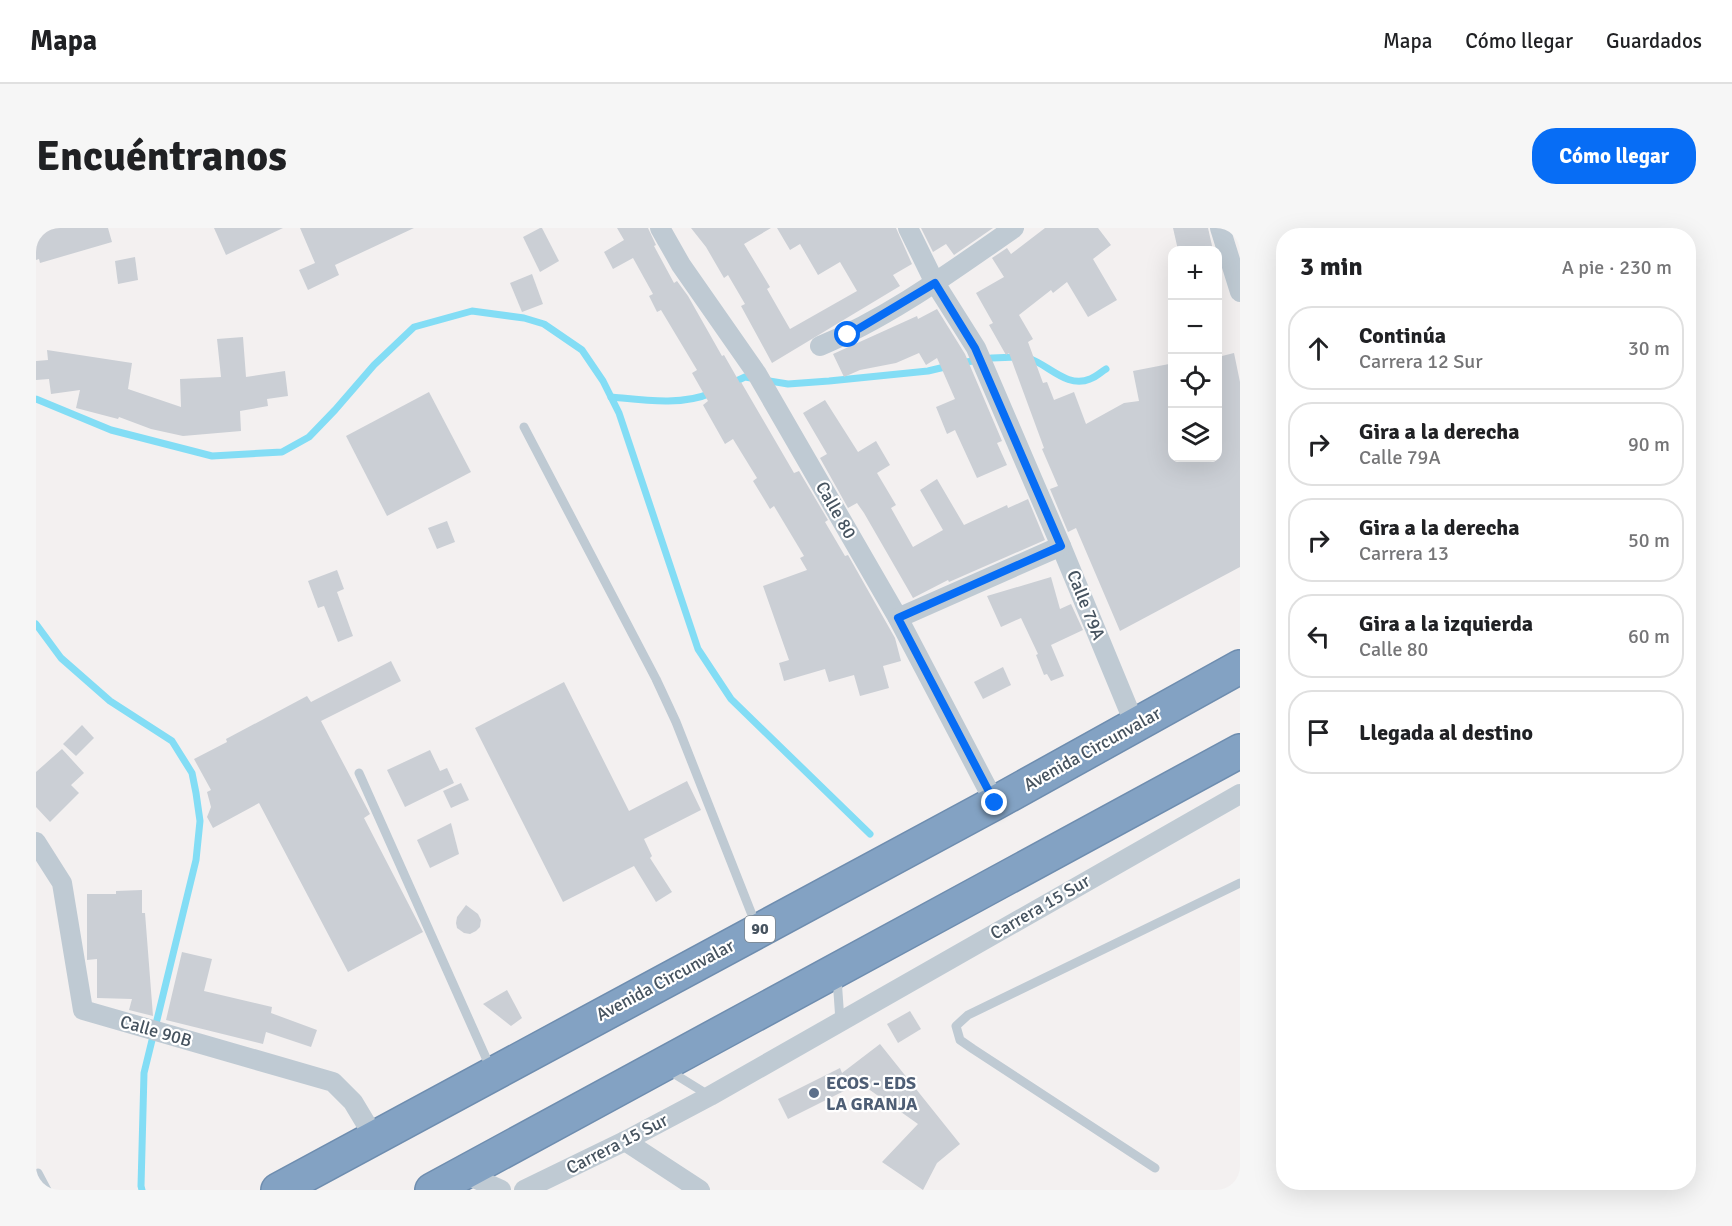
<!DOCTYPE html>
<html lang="es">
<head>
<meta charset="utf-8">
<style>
	body { margin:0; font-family:Signika,sans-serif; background:#f6f6f6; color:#202124 }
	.controls { position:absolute; right:18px; top:18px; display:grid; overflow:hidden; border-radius:12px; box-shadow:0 6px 24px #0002 }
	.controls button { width:54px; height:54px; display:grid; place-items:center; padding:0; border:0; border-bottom:2px solid #e0e0e0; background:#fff; color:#202124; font:30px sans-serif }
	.stop { position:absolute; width:18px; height:18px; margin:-14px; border:4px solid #076df5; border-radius:50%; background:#fff }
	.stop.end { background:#076df5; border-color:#fff; box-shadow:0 2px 6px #0008 }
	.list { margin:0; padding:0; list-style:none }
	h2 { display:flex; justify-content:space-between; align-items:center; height:78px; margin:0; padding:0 24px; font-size:26px }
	h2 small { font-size:20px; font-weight:400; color:#757577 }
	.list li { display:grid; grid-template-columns:39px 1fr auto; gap:18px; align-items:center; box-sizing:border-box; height:84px; margin:0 12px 12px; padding:0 12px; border:2px solid #e0e0e0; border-radius:24px }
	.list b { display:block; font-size:22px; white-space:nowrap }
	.list p { margin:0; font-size:20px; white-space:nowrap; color:#757577 }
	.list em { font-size:20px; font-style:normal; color:#757577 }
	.icon { flex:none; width:33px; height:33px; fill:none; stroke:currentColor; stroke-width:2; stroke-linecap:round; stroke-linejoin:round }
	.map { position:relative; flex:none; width:1204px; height:962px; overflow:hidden; border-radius:24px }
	header { display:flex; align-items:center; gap:36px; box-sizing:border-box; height:84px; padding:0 30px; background:#fff; border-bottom:2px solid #e0e0e0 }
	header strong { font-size:28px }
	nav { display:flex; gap:33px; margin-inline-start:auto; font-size:21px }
	.intro { display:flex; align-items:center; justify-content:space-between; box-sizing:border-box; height:144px; padding:0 36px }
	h1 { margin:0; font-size:42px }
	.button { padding:15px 27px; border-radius:24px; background:#076df5; color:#fff; font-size:21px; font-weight:700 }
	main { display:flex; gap:36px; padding:0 36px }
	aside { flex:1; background:#fff; border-radius:24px; box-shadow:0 6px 24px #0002 }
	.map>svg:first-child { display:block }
</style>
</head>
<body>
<header>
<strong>Mapa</strong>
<nav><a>Mapa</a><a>Cómo llegar</a><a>Guardados</a></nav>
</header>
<div class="intro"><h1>Encuéntranos</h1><a class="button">Cómo llegar</a></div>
<main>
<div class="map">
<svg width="1204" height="962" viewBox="0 0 1204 962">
	<rect width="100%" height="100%" fill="#f3f0f0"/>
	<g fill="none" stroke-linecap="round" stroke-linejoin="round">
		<g stroke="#83ddf5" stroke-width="7">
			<path d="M 992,130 C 1012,136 1031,161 1054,151 C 1060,149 1065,144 1070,141"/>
			<path d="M 924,135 L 956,130 L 981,129"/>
			<path d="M 696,155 L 709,149 L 752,156 L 793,153 L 892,143 L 913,138"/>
			<path d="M 575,169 C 607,172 646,178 675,165"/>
			<path d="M 0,171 L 75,202 L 176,228 L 246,224 L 273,209 L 299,182 L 338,137 L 378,99 L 436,83 L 488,90 L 508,96 L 546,122 L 567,153 L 583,185 L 662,421 L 695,471 L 834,606"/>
			<path d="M 0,396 L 25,430 L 74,473 L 136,513 L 156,545 L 160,565 L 164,593 L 160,632 L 108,845 L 105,958 L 106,962"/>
		</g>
	</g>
	<g fill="#cbcfd5">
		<path d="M 0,0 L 72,0 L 76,14 L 4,35 L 3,31 L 0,32 Z"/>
		<path d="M 178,0 L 247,0 L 190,27 Z"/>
		<path d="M 264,0 L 378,0 L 299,37 L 303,47 L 272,62 L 263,42 L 279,35 Z"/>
		<path d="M 504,0 L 506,0 L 523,33 L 504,44 L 487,9 Z"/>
		<path d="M 581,0 L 612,0 L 620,17 L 618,18 L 638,55 L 641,53 L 652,68 L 686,128 L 688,127 L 704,155 L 705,154 L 758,245 L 763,243 L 792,292 L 789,294 L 809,328 L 812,327 L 859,410 L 865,433 L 847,438 L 853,460 L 824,468 L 818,447 L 793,454 L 789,441 L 748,453 L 743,435 L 753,432 L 727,358 L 771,342 L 764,330 L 768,328 L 738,278 L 734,281 L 728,271 L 717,253 L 721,250 L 697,211 L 689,216 L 667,177 L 672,173 L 656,145 L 661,142 L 625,82 L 621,84 L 613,68 L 617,66 L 597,30 L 577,41 L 568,24 L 588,12 Z"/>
		<path d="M 655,0 L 735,0 L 708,16 L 734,59 L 731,61 L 754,101 L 821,63 L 804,34 L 782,47 L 764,16 L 754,22 L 741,0 L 860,0 L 876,36 L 857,47 L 864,58 L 736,135 L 705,78 L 709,76 L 692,47 L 688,50 L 670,19 Z"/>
		<path d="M 885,0 L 957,0 L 918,27 L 910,16 L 897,24 Z"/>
		<path d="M 1009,0 L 1062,0 L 1075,17 L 1057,31 L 1081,72 L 1052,89 L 1031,54 L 1017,65 L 1015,62 L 983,87 L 997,111 L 992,114 L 1007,155 L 1011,154 L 1018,172 L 1038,164 L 1050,196 L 1088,175 L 1103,173 L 1097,143 L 1133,136 L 1137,154 L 1137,230 L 1182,230 L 1182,161 L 1186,160 L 1182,141 L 1182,129 L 1198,125 L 1204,154 L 1204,339 L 1084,403 L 1040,300 L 1032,304 L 1014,261 L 1022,258 L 1006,221 L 1008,220 L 973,125 L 970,127 L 953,97 L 957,95 L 940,65 L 968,49 L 956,30 L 971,20 L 975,26 Z"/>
		<path d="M 1137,0 L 1172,0 L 1177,22 L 1142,22 Z"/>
		<path d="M 99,29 L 102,52 L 82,56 L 79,33 Z"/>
		<path d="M 496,46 L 507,76 L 486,84 L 474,55 Z"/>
		<path d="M 901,81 L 929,126 L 966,213 L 961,215 L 971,237 L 941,250 L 919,202 L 911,206 L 900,179 L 919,171 L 901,130 L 890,137 L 883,125 L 860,135 L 824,142 L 808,149 L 797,126 L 881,88 L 882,91 Z"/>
		<path d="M 207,109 L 210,149 L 249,143 L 252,168 L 231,171 L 232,178 L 204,183 L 205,203 L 147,208 L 115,201 L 83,189 L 82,191 L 40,180 L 44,162 L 15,166 L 13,151 L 0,152 L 0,133 L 12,132 L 11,122 L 96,135 L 92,161 L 145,179 L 144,151 L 185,149 L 181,111 Z"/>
		<path d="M 393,164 L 435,244 L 351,288 L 310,208 Z"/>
		<path d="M 789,172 L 822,224 L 840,213 L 854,237 L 841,245 L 860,277 L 855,280 L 877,319 L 907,302 L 884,262 L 901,251 L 928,297 L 971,277 L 972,280 L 992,271 L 1009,312 L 913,354 L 912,352 L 877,370 L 828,285 L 821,275 L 812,280 L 784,230 L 791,226 L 767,185 Z"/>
		<path d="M 411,293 L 419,314 L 401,321 L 392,300 Z"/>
		<path d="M 301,342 L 308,361 L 301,364 L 317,408 L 302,414 L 288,378 L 282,380 L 272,353 Z"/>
		<path d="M 1015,349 L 1024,381 L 1035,376 L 1047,402 L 1015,417 L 1028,448 L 1015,453 L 1011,446 L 1008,447 L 1000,427 L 1002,426 L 985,390 L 965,399 L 951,368 Z"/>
		<path d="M 355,433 L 365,453 L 285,493 L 334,586 L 328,590 L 387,704 L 312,744 L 223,575 L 177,600 L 171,589 L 175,579 L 171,564 L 175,562 L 158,531 L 191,514 L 190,511 L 271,468 L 275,474 Z"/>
		<path d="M 967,439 L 975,457 L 947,471 L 938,454 Z"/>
		<path d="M 528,454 L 593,583 L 651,553 L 665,582 L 608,611 L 616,628 L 614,630 L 636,664 L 620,674 L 598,638 L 527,674 L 439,500 Z"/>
		<path d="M 46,497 L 58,510 L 40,528 L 27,516 Z"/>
		<path d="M 26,521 L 48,545 L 35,557 L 43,565 L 14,594 L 0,579 L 0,544 Z"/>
		<path d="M 394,522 L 404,543 L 411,540 L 418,555 L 369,579 L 351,542 Z"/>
		<path d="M 425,555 L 433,572 L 415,580 L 407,563 Z"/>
		<path d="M 415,595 L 423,626 L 394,640 L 381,612 Z"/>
		<path d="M 106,662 L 106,685 L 109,685 L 117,788 L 93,782 L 96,771 L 61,770 L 61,731 L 51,732 L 51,666 L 80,666 L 80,663 Z"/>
		<path d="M 430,677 L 442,686 L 445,692 L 444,699 L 440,703 L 434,706 L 428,705 L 421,700 L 420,695 L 421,689 Z"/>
		<path d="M 146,724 L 176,731 L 168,763 L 236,779 L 235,785 L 281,802 L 275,819 L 230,804 L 227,816 L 130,792 Z"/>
		<path d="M 471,762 L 486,790 L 475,798 L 447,776 Z"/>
		<path d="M 874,783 L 885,801 L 862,815 L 851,796 Z"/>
		<path d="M 844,816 L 924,916 L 901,935 L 887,962 L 846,934 L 882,896 L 824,855 L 752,891 L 742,871 L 804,840 L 806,845 Z"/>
	</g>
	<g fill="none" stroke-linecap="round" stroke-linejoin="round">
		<g stroke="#6e8daf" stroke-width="36">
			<g id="highway">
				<path d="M 242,962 L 959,575 L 1204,439"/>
				<path d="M 396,962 L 1204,523"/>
			</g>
		</g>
		<g stroke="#bfcad3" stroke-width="9">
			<path d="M 488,199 L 620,451 L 640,494 L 720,697"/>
			<path d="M 323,545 L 455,841"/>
			<path d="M 801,750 L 804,793"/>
			<path d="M 632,842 L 674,868"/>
			<path d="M 1119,940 L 937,821 L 924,812 L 920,798 L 932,787 L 1204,655"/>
			<path d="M 2,945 L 11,962"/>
		</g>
		<g stroke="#bfcad3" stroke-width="20">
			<path d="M 624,0 L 645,37 L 721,146 L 862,390 L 959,575"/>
			<path d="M 872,0 L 899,55 L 940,120 L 1025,318 L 1099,497"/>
			<path d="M 1184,0 L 1204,64"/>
			<path d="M 784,118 C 854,89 916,43 978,0"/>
			<path d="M 862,390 L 1025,318"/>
			<path d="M 0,614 L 26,655 L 47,782 L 297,854 L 317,874 L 338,909"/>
			<path d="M 589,913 L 664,962"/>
			<path d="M 427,945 L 465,962"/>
			<path d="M 488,962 L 589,913 L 674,868 L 1204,566"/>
		</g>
		<use href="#highway" stroke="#83a2c3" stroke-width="33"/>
	</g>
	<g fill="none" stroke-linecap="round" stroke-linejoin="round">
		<path stroke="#076df5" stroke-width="8" d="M 812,107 L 899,55 L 939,120 L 1025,318 L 862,390 L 959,575"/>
	</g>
	<circle fill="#5c6f8a" stroke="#fff" stroke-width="2" cx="778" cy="865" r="6"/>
	<g text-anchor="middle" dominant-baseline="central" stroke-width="4.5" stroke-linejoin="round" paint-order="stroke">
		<rect fill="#fff" stroke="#7e878f" stroke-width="1.5" x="709" y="688" width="30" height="26" rx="4.5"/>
		<g font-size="16" font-weight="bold" fill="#46535f">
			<text x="724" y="701">90</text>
		</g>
		<g font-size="18" fill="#46535f" stroke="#fff">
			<text transform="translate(800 282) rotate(60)">Calle 80</text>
			<text transform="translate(1050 377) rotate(68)">Calle 79A</text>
			<text transform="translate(1056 521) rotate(-29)">Avenida Circunvalar</text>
			<text transform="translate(1004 679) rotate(-30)">Carrera 15 Sur</text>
			<text transform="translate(629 752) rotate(-28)">Avenida Circunvalar</text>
			<text transform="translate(120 803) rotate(16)">Calle 90B</text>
			<text transform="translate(581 916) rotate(-27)">Carrera 15 Sur</text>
		</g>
		<g font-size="18" font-weight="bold" fill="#4e5e75" stroke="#fff" text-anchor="start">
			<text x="790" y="855">ECOS - EDS<tspan x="790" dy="21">LA GRANJA</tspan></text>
		</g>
	</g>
</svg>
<div class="controls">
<button>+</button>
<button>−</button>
<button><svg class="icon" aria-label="locate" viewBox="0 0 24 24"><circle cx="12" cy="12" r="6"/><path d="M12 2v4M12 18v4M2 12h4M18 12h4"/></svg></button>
<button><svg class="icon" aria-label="layers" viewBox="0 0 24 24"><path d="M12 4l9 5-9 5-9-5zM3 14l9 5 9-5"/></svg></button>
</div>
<div class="stop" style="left:812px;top:107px"></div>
<div class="stop end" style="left:959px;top:575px"></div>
</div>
<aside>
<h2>3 min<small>A pie · 230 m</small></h2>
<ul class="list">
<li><svg class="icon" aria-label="ahead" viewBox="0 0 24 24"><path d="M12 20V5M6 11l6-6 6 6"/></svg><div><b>Continúa</b><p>Carrera 12 Sur</p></div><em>30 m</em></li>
<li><svg class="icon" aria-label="right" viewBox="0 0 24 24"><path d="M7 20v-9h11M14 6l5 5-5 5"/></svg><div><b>Gira a la derecha</b><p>Calle 79A</p></div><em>90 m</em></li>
<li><svg class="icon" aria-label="right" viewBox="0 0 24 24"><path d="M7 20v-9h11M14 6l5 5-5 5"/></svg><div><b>Gira a la derecha</b><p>Carrera 13</p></div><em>50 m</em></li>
<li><svg class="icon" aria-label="left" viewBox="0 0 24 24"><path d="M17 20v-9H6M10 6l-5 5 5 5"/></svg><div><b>Gira a la izquierda</b><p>Calle 80</p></div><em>60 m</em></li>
<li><svg class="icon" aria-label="arrive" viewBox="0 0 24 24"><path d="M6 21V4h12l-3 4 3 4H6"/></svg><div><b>Llegada al destino</b></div></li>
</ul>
</aside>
</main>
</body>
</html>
